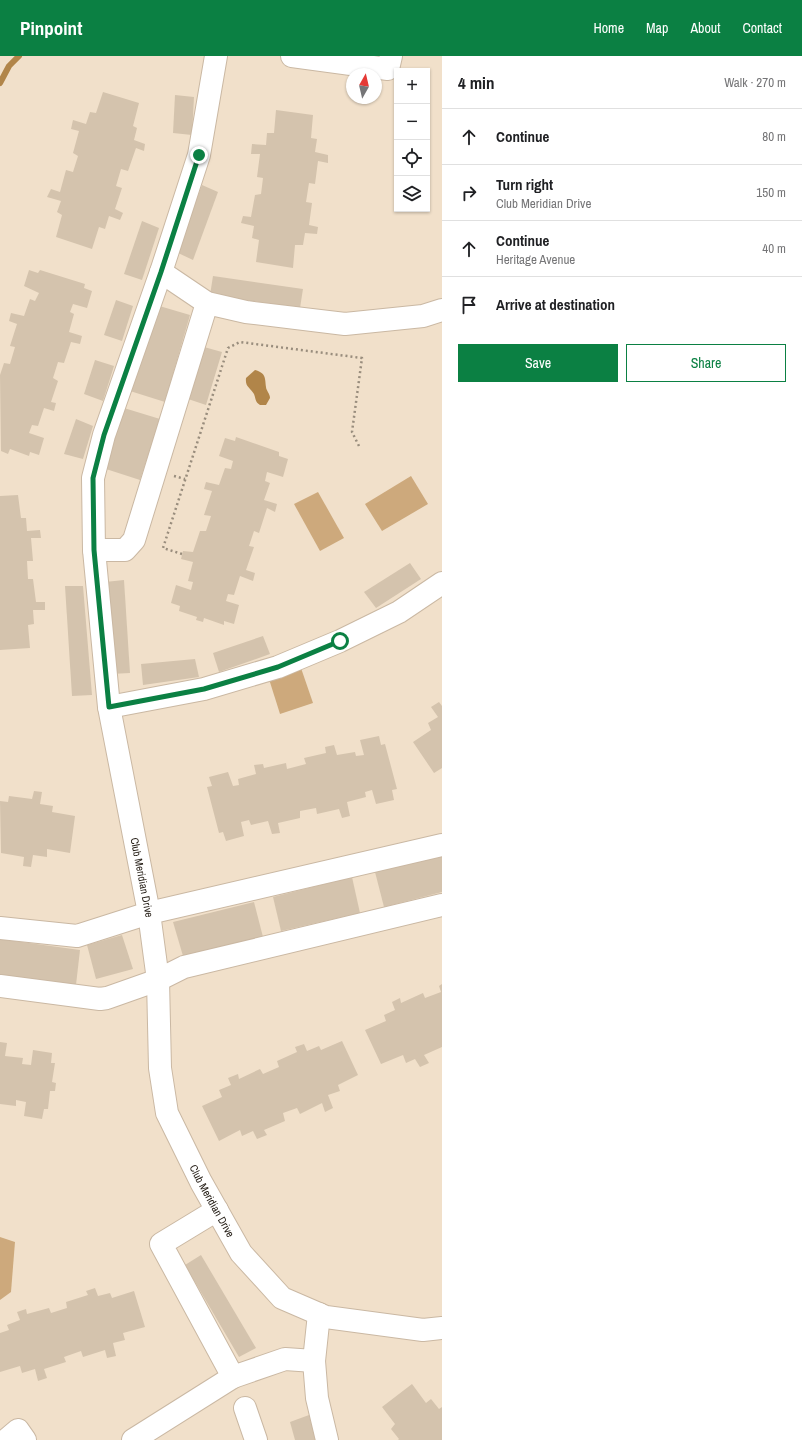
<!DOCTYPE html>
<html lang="en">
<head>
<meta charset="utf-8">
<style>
	body { margin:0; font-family:"Archivo Narrow",sans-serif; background:#f2f2f2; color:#202124 }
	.controls { position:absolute; right:12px; top:12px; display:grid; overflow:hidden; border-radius:0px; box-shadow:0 1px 3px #0004 }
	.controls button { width:36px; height:36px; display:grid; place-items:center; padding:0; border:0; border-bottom:1px solid #e0e0e0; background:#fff; color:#202124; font:20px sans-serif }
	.compass { position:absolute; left:346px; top:12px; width:36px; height:36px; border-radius:50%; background:#fff; box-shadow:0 1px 3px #0004; rotate:8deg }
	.stop { position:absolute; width:12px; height:12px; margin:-9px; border:3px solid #0b8043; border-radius:50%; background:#fff }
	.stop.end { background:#0b8043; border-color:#fff; box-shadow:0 1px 4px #0008 }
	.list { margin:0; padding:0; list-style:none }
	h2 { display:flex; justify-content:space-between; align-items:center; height:52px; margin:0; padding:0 16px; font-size:17px }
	h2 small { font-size:13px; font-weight:400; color:#757577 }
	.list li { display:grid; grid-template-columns:26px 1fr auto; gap:12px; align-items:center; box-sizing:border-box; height:56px; padding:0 16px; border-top:1px solid #e0e0e0 }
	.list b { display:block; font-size:15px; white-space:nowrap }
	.list p { margin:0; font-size:13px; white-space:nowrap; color:#757577 }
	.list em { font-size:13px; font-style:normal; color:#757577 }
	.actions { display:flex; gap:8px; padding:12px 16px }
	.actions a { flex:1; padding:9px 0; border:1px solid #0b8043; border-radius:0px; text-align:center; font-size:14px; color:#0b8043 }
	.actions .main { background:#0b8043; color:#fff }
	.icon { flex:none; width:22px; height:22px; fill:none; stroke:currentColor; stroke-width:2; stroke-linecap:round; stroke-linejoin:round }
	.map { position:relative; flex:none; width:442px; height:1384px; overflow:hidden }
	header { display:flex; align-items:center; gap:24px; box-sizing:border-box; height:56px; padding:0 20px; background:#0b8043; color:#fff }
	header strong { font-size:19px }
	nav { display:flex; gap:22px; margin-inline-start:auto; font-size:14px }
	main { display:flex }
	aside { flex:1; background:#fff }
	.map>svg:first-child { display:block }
</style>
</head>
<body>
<header>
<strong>Pinpoint</strong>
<nav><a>Home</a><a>Map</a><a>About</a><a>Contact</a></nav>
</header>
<main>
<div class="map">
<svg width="442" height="1384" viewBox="0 0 442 1384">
	<rect width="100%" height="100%" fill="#f1e0ca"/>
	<g fill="#cda97c">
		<path d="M 411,420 L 428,448 L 382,475 L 365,448 Z"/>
		<path d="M 318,436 L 344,482 L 320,495 L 294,448 Z"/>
		<path d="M 301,612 L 313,647 L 280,658 L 269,623 Z"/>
		<path d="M 0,1181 L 15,1186 L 11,1236 L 0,1244 Z"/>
	</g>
	<path fill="#b18549" d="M 255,314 C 266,317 265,322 266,331 C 266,334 270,338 270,342 L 266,349 L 260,349 C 255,346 256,343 254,338 C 250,331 245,331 246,322 Z"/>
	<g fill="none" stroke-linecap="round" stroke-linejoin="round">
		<path stroke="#b18549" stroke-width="6" d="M 0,27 L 9,10 L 19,0"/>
	</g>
	<g fill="#d4c3ad">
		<path d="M 103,36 L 139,47 L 133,70 L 137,72 L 134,84 L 145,88 L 144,95 L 136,92 L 128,115 L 121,113 L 116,130 L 122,132 L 115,153 L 123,157 L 120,164 L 109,160 L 105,173 L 99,171 L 92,193 L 56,181 L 62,159 L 57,156 L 61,145 L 47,141 L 51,133 L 60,136 L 66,114 L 73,116 L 78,100 L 73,97 L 79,75 L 71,73 L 73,64 L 86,68 L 90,56 L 96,57 Z"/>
		<path d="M 175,39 L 194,41 L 192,79 L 173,77 Z"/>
		<path d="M 276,54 L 313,59 L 311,82 L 317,83 L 315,96 L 328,99 L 328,107 L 318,105 L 315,128 L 309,127 L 306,146 L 312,147 L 309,169 L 318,171 L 317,178 L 305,177 L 303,189 L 295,189 L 293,212 L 256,206 L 259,184 L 252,182 L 254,170 L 241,167 L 243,160 L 251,161 L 255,139 L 261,138 L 263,122 L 257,121 L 260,98 L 251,98 L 252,88 L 266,89 L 267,77 L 274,77 Z"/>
		<path d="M 202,129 L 218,136 L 193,204 L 176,196 Z"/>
		<path d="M 142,165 L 159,172 L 142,224 L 124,218 Z"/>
		<path d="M 29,214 L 38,217 L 40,214 L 85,228 L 84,232 L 92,235 L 87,252 L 73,248 L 70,256 L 74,258 L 69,276 L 82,280 L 80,288 L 71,286 L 64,307 L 58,306 L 53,322 L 58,325 L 51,346 L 56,347 L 54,355 L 44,352 L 38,370 L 32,369 L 29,377 L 44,382 L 39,399 L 30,396 L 29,400 L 10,393 L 8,398 L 1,395 L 0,319 L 4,307 L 10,308 L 15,291 L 10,290 L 17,268 L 9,265 L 11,257 L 24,260 L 30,243 L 35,245 L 39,237 L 24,230 Z"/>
		<path d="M 213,220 L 303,233 L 300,252 L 210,239 Z"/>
		<path d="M 116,244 L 133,250 L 122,285 L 104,279 Z"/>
		<path d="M 156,249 L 190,259 L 165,346 L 130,335 Z"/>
		<path d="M 204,291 L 222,296 L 206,349 L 188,343 Z"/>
		<path d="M 95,304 L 114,310 L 103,345 L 84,338 Z"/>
		<path d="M 124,352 L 160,363 L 140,424 L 106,413 Z"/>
		<path d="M 76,363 L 93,370 L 83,403 L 64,398 Z"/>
		<path d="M 236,381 L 279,396 L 279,400 L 288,403 L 283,421 L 267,416 L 265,425 L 270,427 L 264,444 L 277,448 L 275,456 L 267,452 L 259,477 L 254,475 L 249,490 L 254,491 L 246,514 L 255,517 L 253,525 L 240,520 L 234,539 L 228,538 L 226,545 L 239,549 L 234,568 L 224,565 L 224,569 L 204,562 L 203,566 L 196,564 L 197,561 L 179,555 L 180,550 L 171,547 L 176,529 L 191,534 L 193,526 L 188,525 L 193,506 L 181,503 L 183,495 L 193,496 L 200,475 L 206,475 L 211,460 L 204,459 L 212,435 L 204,433 L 206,426 L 219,429 L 225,412 L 231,413 L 233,405 L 219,400 L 225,382 L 235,385 Z"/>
		<path d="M 18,439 L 21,462 L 26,462 L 27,475 L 40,474 L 41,482 L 31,482 L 33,505 L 27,505 L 28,523 L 33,523 L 36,546 L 45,546 L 45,554 L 33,554 L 34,568 L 28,569 L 30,592 L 0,594 L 0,440 Z"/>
		<path d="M 410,507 L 421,523 L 376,552 L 364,536 Z"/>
		<path d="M 124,524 L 130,617 L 111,618 L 105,526 Z"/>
		<path d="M 65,530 L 83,530 L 92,639 L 72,640 Z"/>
		<path d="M 263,580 L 270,598 L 219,616 L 213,597 Z"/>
		<path d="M 195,603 L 199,621 L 143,629 L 141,608 Z"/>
		<path d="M 439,646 L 442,650 L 442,712 L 434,717 L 413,686 L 431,674 L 428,667 L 438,661 L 431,651 Z"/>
		<path d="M 379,680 L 381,689 L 385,688 L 397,733 L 392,734 L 394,744 L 376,748 L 372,734 L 365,736 L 366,741 L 347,746 L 350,760 L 342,762 L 339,753 L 317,758 L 316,752 L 300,755 L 300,762 L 278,767 L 280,777 L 272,778 L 268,765 L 251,769 L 249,764 L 241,766 L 244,780 L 226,785 L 223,776 L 219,777 L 207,731 L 212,730 L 209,721 L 228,716 L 233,730 L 239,729 L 238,723 L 256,718 L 254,709 L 263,708 L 264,712 L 286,707 L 287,713 L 306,708 L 304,702 L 326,697 L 325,691 L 334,689 L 337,699 L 355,696 L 356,700 L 364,699 L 360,684 Z"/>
		<path d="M 34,735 L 42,736 L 40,748 L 53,750 L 52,756 L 75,760 L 70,797 L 47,793 L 47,801 L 33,799 L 31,811 L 23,810 L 24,801 L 1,797 L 0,745 L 8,746 L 9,740 L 32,743 Z"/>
		<path d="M 442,799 L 442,836 L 384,851 L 375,816 Z"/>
		<path d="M 352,821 L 360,857 L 281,875 L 273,841 Z"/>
		<path d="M 254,846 L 263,881 L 183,900 L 173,866 Z"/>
		<path d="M 122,879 L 133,913 L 96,923 L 87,889 Z"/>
		<path d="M 0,883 L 80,894 L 76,929 L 0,919 Z"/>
		<path d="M 442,928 L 442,991 L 424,999 L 429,1007 L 420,1011 L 415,1003 L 406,1007 L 403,999 L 381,1008 L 365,974 L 386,965 L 384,959 L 395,954 L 392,946 L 400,942 L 401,947 L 423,937 L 425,942 L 441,936 L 439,930 Z"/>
		<path d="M 342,985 L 358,1019 L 338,1029 L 340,1035 L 328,1039 L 333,1052 L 325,1056 L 322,1047 L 300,1058 L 297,1052 L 283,1057 L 285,1065 L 264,1074 L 267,1079 L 257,1083 L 253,1075 L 242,1080 L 240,1074 L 219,1085 L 202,1050 L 222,1041 L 219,1034 L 231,1029 L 228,1022 L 238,1018 L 239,1023 L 260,1013 L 263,1018 L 279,1011 L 277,1005 L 297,996 L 295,991 L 304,988 L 307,995 L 319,990 L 321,994 Z"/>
		<path d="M 0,986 L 7,987 L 5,1000 L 23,1002 L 22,1008 L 31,1009 L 33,994 L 52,997 L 51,1007 L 55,1007 L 52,1026 L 56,1027 L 55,1035 L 50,1035 L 48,1053 L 44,1053 L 42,1063 L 24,1060 L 26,1046 L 16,1044 L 16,1050 L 0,1048 Z"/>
		<path d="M 201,1199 L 256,1292 L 239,1301 L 185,1209 Z"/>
		<path d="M 95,1232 L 98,1240 L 110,1237 L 112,1242 L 134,1235 L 145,1271 L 123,1277 L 125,1284 L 113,1287 L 116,1300 L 107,1302 L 105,1294 L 83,1301 L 81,1295 L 64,1301 L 66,1306 L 44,1313 L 47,1322 L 38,1325 L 35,1313 L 22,1317 L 20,1310 L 0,1316 L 0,1277 L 9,1274 L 7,1269 L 20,1264 L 17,1256 L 26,1253 L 27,1258 L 49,1252 L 51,1257 L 67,1252 L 66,1246 L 88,1239 L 86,1235 Z"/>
		<path d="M 412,1328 L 426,1347 L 431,1343 L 439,1353 L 442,1351 L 442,1384 L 398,1384 L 399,1383 L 391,1373 L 395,1368 L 382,1351 Z"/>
		<path d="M 309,1359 L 316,1384 L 295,1384 L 290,1366 Z"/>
	</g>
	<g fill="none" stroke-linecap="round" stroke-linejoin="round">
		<g stroke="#cab8a3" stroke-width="24">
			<g id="minor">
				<path id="s1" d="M 216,0 L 199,99 L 161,216 L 104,379 L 93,422 L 94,494 L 109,651 L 149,857 L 158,924 L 160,1012 L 167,1057 L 201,1126 L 241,1197 L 282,1242 L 326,1261 L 423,1274 L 442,1272"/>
				<path d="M 292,0 L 388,13 L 391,0"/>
				<path d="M 161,216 L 207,247 L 246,256 L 345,268 L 423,260 L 442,254"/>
				<path d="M 94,494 L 125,494 L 134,484 L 207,247"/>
				<path d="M 109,651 L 204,633 L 278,611 L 340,585 L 399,556 L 442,527"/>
				<path d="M 0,872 L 77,880 L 149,857 L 442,789"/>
				<path d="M 0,930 L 100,943 L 107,942 L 158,924 L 184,911 L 442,849"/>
				<path d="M 217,1154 L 161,1188 L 233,1321 L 285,1303 L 314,1305 L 319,1258"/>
				<path d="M 314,1305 L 317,1342 L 327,1384"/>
				<path d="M 245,1352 L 256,1384"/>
				<path d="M 6,1384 L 18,1374 L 25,1384"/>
				<path d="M 133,1384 L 233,1321"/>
			</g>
		</g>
		<g stroke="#998d7d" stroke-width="2.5" stroke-dasharray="2 3" stroke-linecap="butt">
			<path d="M 174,420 L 185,423"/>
			<path d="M 182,498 L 163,492 L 228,292 L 240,286 L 362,302 L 352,376 L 360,392"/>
		</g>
		<use href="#minor" stroke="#fff" stroke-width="22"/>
	</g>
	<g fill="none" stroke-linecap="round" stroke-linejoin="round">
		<path stroke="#0b8043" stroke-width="5" d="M 199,99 L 161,216 L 104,379 L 93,422 L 94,494 L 109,651 L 204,633 L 278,611 L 340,585"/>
	</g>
	<g text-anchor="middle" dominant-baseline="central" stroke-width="4" stroke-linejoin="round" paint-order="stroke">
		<g font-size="11" fill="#251e16" stroke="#f1e0ca">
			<text stroke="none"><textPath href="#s1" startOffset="844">Club Meridian Drive</textPath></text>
			<text stroke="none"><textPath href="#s1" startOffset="1180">Club Meridian Drive</textPath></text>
		</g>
	</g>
</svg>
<div class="controls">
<button>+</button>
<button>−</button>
<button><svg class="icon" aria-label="locate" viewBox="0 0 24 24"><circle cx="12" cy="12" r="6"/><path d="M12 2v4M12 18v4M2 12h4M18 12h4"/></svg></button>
<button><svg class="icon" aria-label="layers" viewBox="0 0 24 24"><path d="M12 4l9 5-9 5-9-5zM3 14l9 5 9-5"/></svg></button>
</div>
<svg class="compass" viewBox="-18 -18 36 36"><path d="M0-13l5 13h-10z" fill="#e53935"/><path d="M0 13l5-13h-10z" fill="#757577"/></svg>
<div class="stop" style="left:340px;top:585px"></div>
<div class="stop end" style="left:199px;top:99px"></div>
</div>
<aside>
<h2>4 min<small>Walk · 270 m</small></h2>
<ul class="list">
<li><svg class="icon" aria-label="ahead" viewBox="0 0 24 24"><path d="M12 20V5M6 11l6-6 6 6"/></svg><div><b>Continue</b></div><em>80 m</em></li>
<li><svg class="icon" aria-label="right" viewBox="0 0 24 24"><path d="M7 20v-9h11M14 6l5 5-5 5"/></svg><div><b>Turn right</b><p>Club Meridian Drive</p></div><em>150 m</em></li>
<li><svg class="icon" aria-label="ahead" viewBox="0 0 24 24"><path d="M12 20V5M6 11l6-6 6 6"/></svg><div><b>Continue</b><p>Heritage Avenue</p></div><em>40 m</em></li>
<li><svg class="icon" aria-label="arrive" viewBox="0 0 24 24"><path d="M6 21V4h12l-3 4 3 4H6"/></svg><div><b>Arrive at destination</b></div></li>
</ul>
<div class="actions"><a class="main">Save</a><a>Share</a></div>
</aside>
</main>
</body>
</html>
